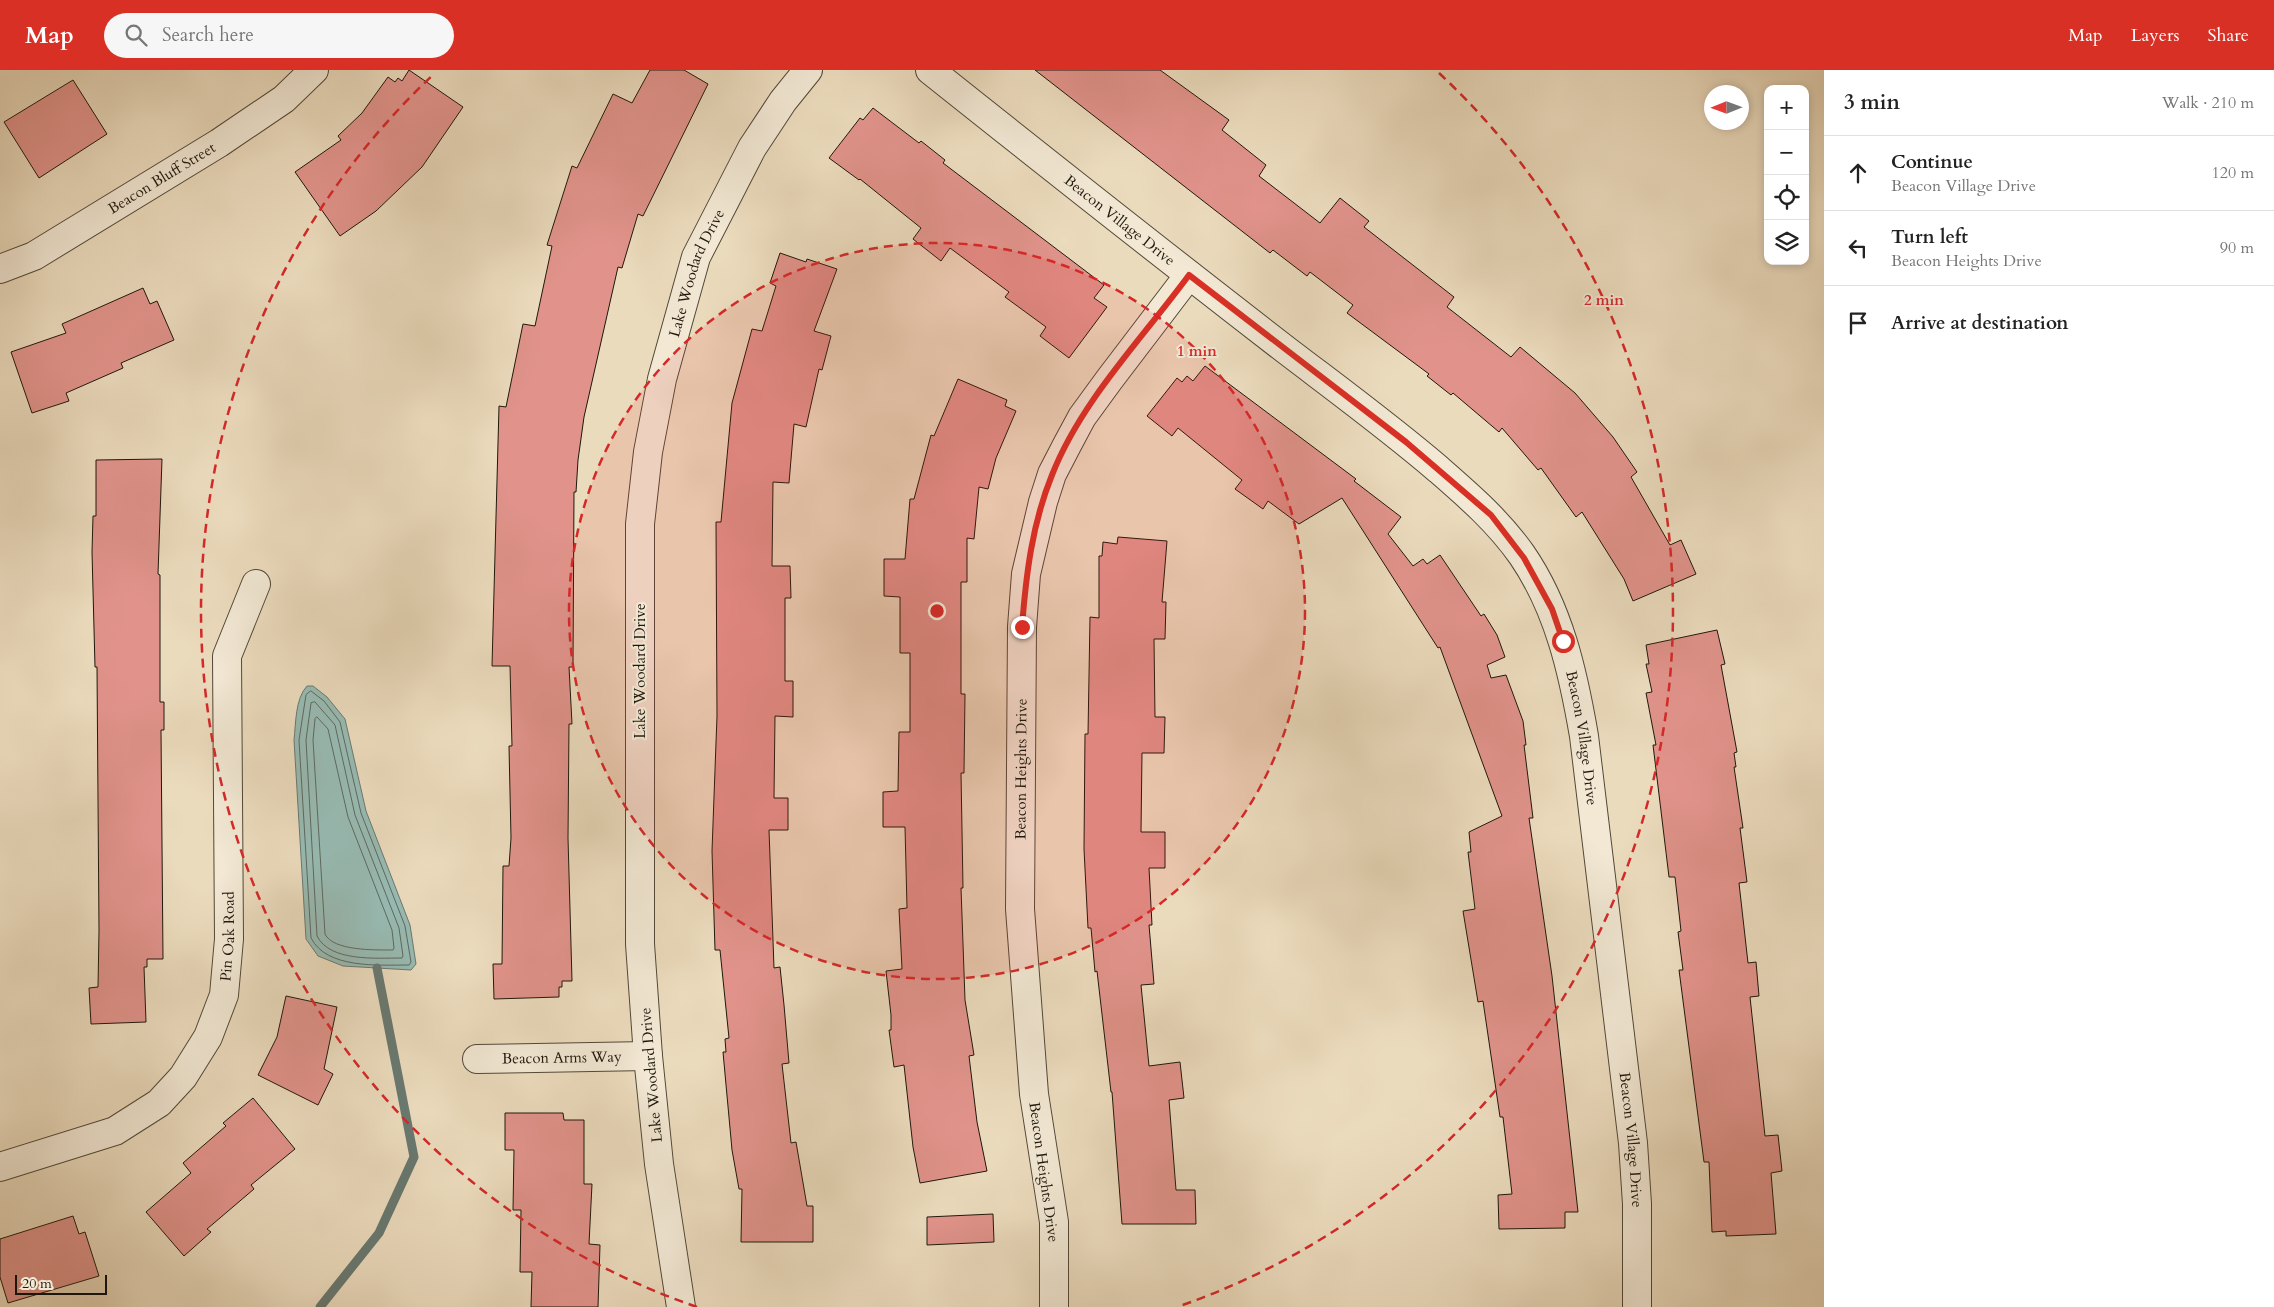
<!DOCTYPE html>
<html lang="en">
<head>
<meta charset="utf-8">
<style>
	body { margin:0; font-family:Cardo,serif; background:#f6f6f6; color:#222 }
	.controls { position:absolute; right:15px; top:15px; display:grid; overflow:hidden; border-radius:10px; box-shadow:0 2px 8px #0003 }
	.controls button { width:45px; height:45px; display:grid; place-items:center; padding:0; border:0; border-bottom:1px solid #e0e0e0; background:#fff; color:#222; font:25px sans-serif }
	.compass { position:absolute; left:1704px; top:15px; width:45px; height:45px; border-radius:50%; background:#fff; box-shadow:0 2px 8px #0003; rotate:269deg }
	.scale { position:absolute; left:15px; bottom:12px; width:92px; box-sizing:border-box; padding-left:5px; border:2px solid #1f170c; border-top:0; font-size:14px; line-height:18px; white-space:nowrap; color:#1f170c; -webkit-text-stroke:4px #f2e8d4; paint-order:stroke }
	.stop { position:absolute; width:15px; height:15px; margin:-11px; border:4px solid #d93025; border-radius:50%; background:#fff }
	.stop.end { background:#d93025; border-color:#fff; box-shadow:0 1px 5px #0008 }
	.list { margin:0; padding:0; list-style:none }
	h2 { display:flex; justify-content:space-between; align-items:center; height:65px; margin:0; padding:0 20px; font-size:21px }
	h2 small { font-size:16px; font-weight:400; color:#767676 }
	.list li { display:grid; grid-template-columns:32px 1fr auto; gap:15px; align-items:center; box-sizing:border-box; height:75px; padding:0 20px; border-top:1px solid #e0e0e0 }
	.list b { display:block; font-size:19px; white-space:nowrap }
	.list p { margin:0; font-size:16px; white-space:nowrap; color:#767676 }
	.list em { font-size:16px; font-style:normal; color:#767676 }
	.icon { flex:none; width:28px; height:28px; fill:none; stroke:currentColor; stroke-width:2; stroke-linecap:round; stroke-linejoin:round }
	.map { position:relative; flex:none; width:1824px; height:1237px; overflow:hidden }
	header { display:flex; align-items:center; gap:30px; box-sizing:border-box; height:70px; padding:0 25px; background:#d93025; color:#fff }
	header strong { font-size:24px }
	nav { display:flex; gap:28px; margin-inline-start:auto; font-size:18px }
	.search { width:350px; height:45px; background:#f6f6f6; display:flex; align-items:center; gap:12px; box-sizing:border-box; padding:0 18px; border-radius:28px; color:#767676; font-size:19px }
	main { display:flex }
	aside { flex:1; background:#fff }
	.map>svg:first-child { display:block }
</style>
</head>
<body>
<header>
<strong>Map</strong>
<div class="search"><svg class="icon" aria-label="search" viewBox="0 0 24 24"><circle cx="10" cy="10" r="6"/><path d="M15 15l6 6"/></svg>Search here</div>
<nav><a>Map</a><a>Layers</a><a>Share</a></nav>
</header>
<main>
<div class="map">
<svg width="1824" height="1237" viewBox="0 0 1824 1237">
	<rect width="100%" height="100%" fill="#ebdbbd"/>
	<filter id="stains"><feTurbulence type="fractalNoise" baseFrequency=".004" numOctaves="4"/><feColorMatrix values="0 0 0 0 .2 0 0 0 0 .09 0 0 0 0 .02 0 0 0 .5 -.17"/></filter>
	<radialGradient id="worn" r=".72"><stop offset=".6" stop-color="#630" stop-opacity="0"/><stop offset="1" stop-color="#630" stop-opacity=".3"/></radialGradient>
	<path fill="#98bbb4" stroke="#687971" d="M 307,616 L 313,616 L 327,627 L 345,649 L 366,741 L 410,855 L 416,894 L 411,900 L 343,896 L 318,886 L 306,869 L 294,670 C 296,653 295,629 307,616 Z"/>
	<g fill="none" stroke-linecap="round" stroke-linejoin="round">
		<g stroke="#5c6960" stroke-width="1">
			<path d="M 311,621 L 324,631 L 340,652 L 361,743 L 405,856 L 411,892 L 409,895 C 378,895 327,899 311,868 L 299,670 L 306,625 Z"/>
			<path d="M 315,632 L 335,655 L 355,745 L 399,858 L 403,886 L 402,888 C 376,888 330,892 317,866 L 306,670 L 311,633 Z"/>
			<path d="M 317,647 L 328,659 L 348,747 L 392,860 L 394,878 L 393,880 C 375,880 333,881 325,864 L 313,670 L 315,649 Z"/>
		</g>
		<path stroke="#687971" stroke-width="9" d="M 320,1237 L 379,1163 L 414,1087 L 377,898"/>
	</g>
	<g fill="#e1938b" stroke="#1f170c">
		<path d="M 409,0 L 463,37 L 422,97 L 376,141 L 340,166 L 295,102 L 341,70 L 338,66 L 362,43 L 388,7 L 395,12 L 398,8 L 402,11 Z"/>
		<path d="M 650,0 L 684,0 L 708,14 L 643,146 L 638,144 L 622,198 L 618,197 L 584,347 L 578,390 L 576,422 L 574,422 L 573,597 L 569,597 L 572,654 L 569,654 L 568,768 L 572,911 L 562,911 L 562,917 L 559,917 L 559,927 L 494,929 L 493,894 L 502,894 L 503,796 L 509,796 L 511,768 L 509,676 L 512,676 L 510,596 L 492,596 L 499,336 L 506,337 L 523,254 L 535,256 L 552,176 L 547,175 L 572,96 L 577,98 L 613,24 L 632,33 Z"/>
		<path d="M 1035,0 L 1160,0 L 1229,50 L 1222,60 L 1266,95 L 1259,106 L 1320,153 L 1340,128 L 1369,151 L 1364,157 L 1454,227 L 1447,237 L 1511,287 L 1520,277 L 1575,323 L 1613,367 L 1637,402 L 1631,407 L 1670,475 L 1681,470 L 1696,504 L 1633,531 L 1624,509 L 1582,442 L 1576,447 L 1541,398 L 1538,400 L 1502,358 L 1499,362 L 1453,323 L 1451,325 L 1427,306 L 1429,304 L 1347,243 L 1353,235 L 1310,202 L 1307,206 L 1273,180 L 1270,183 Z"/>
		<path d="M 73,10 L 107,64 L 39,108 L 4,52 Z"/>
		<path d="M 873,38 L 919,73 L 921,71 L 945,90 L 943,93 L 1104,215 L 1094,228 L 1107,237 L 1069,288 L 1040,266 L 1046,257 L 1005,227 L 1009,222 L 950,178 L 941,191 L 913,169 L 921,158 L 860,109 L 859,110 L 829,88 L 860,48 L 863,50 Z"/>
		<path d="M 780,183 L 806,192 L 807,189 L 837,199 L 814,261 L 831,266 L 822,300 L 819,299 L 806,357 L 794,354 L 789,413 L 773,412 L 772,496 L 790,496 L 791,528 L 785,528 L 785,611 L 793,611 L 793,647 L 775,646 L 774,728 L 788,728 L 788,760 L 769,760 L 774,898 L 780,897 L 784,935 L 789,993 L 782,994 L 791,1073 L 796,1072 L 807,1136 L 813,1136 L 813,1172 L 741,1172 L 742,1119 L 739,1119 L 732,1080 L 723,982 L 726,982 L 725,969 L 729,968 L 720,880 L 715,880 L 712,781 L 717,646 L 716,452 L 721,452 L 732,333 L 752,259 L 762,261 L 776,216 L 770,213 Z"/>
		<path d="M 143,218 L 150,234 L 157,231 L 174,270 L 121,293 L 123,298 L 66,323 L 69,331 L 32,343 L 11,282 L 66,263 L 62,254 Z"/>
		<path d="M 1205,296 L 1356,409 L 1354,411 L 1401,447 L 1388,464 L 1413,496 L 1423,489 L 1427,494 L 1440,485 L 1481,546 L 1484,544 L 1497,565 L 1505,587 L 1487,595 L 1491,608 L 1506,605 L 1523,651 L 1526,675 L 1524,675 L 1533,748 L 1529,748 L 1552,906 L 1578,1142 L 1565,1142 L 1565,1158 L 1499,1159 L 1498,1125 L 1512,1124 L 1503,1047 L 1500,1047 L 1483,931 L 1478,932 L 1463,841 L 1475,839 L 1468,782 L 1471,782 L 1469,762 L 1502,746 L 1440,577 L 1438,578 L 1342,428 L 1299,454 L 1268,431 L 1263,439 L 1235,419 L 1242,410 L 1178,358 L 1172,366 L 1147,346 L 1177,308 L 1182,312 L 1187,306 L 1193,311 Z"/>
		<path d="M 958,309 L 1007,330 L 1005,336 L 1016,341 L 996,388 L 988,419 L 979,417 L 974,469 L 967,468 L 967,512 L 961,512 L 961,624 L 965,624 L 964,703 L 961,703 L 963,818 L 961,818 L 965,930 L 974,985 L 969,986 L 977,1052 L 987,1101 L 920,1113 L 913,1077 L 904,995 L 894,997 L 889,960 L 891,960 L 891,945 L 886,901 L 902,899 L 899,839 L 907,838 L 905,757 L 883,757 L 883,722 L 898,721 L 899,662 L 910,662 L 910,583 L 900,583 L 900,527 L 884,526 L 884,489 L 905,489 L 910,429 L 914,429 L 931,365 L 934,366 Z"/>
		<path d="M 162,389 L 158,504 L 160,505 L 160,632 L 164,632 L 164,660 L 161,660 L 163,889 L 147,889 L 147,897 L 144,897 L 146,952 L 91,954 L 89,918 L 98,917 L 99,861 L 97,597 L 95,597 L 92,482 L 93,446 L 96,446 L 96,390 Z"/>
		<path d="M 1118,467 L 1167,471 L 1162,532 L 1166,532 L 1165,569 L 1154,569 L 1155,647 L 1165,647 L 1164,683 L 1142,683 L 1141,762 L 1165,762 L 1165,798 L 1149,798 L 1152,855 L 1149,855 L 1154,914 L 1141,915 L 1149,996 L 1180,992 L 1184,1028 L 1169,1030 L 1176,1120 L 1195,1120 L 1196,1154 L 1122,1154 L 1112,1022 L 1111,1022 L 1097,901 L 1095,902 L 1091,858 L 1088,858 L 1084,779 L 1085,664 L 1088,664 L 1090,547 L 1099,548 L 1099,486 L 1102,486 L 1103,472 L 1117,474 Z"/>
		<path d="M 1717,560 L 1725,594 L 1721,595 L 1737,682 L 1734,683 L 1736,697 L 1734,697 L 1743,758 L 1740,758 L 1747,812 L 1739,813 L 1748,893 L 1756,892 L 1759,926 L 1750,927 L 1765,1066 L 1778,1065 L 1782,1101 L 1771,1103 L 1776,1164 L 1726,1166 L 1726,1161 L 1712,1162 L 1709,1092 L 1704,1092 L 1679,900 L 1683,900 L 1678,862 L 1681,861 L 1675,807 L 1669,807 L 1653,675 L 1656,675 L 1646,623 L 1652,622 L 1646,594 L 1649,594 L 1646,575 Z"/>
		<path d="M 286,926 L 337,937 L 324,999 L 333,1004 L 318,1035 L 258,1005 L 277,967 Z"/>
		<path d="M 253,1028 L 295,1079 L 251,1115 L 254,1119 L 207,1159 L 211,1162 L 184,1186 L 146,1142 L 191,1103 L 183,1093 L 226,1056 L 223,1053 Z"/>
		<path d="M 505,1043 L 563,1043 L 564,1050 L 584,1050 L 584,1114 L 592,1114 L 589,1174 L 600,1175 L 598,1237 L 531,1237 L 532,1202 L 520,1202 L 521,1140 L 513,1140 L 514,1080 L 505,1080 Z"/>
		<path d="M 993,1144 L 994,1172 L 927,1175 L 927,1147 Z"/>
		<path d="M 73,1146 L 79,1164 L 85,1162 L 99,1206 L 8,1233 L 0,1207 L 0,1169 Z"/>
	</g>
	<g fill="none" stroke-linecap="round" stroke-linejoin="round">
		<g stroke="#524838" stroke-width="30">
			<g id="minor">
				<path id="s1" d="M 930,0 C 1048,94 1167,188 1286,280 C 1337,319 1389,357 1438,399 C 1469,426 1498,451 1522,485 C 1559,539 1573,602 1584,666 L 1633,1073 L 1637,1134 L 1637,1237"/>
				<path id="s2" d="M 0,199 L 34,186 L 219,73 L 284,29 L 314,0"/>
				<path id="s3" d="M 477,989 L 648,986"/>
				<path id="s4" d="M 0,1097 L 115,1061 L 159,1033 L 183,1007 L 208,967 L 224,925 L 229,869 L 227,586 L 256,514"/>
				<path id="s5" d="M 681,1237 L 659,1094 L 648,986 L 640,874 L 640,454 L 648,382 L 662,309 L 696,187 L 752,78 L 783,31 L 808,0"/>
				<path id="s6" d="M 1054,1237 L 1054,1152 L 1034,1024 L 1020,839 L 1022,557 L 1026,504 L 1043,432 L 1052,404 L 1067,375 L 1082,347 L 1109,310 L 1189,205"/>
			</g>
		</g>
		<use href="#minor" stroke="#f2e8d4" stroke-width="28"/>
	</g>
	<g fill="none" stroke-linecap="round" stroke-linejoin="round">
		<path stroke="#d93025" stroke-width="6" d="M 1022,557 C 1026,505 1032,454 1052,405 C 1081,331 1142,269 1189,205 L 1406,372 L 1491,445 L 1524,488 L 1552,539 L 1563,571"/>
	</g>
	<circle cx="937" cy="541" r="368" fill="#d62828" fill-opacity=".12"/>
	<g fill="none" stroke="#d62828" stroke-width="2.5" stroke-dasharray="9 6">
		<circle cx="937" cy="541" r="368"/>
		<path d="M697 1237A736 736 0 0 1 435 3M1439 3A736 736 0 0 1 1177 1237"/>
	</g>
	<g text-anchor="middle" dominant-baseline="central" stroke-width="4" stroke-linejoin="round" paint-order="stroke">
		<g font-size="15" fill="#1f170c" stroke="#f2e8d4">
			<text stroke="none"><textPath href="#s2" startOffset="186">Beacon Bluff Street</textPath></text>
			<text stroke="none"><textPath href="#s1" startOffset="242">Beacon Village Drive</textPath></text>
			<text stroke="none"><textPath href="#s5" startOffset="1044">Lake Woodard Drive</textPath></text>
			<text transform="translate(640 601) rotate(-90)">Lake Woodard Drive</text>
			<text stroke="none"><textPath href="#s1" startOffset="961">Beacon Village Drive</textPath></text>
			<text stroke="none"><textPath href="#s6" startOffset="540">Beacon Heights Drive</textPath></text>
			<text stroke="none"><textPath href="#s4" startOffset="359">Pin Oak Road</textPath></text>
			<text stroke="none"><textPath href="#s3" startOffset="85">Beacon Arms Way</textPath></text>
			<text transform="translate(651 1005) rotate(-95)">Lake Woodard Drive</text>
			<text stroke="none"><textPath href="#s1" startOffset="1366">Beacon Village Drive</textPath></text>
			<text transform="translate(1044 1102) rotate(82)">Beacon Heights Drive</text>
		</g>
	</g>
	<circle cx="937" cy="541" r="8" fill="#d62828" stroke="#f2e8d4" stroke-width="2.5"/>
	<g font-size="15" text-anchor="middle" font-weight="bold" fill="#d62828" stroke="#f2e8d4" stroke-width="4" stroke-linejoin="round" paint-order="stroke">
		<text x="1604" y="235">2 min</text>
		<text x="1197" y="286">1 min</text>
	</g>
	<rect width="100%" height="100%" filter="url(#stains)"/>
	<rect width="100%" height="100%" fill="url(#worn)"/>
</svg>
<div class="controls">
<button>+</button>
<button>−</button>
<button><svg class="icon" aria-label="locate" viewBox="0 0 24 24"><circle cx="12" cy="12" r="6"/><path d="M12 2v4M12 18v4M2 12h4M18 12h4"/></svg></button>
<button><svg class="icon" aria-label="layers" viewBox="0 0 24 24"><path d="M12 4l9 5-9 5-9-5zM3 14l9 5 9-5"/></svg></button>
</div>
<svg class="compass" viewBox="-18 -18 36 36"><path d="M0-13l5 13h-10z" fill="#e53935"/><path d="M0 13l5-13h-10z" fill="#767676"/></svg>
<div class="scale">20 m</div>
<div class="stop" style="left:1563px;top:571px"></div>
<div class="stop end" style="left:1022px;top:557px"></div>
</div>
<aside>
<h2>3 min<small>Walk · 210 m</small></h2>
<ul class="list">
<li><svg class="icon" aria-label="ahead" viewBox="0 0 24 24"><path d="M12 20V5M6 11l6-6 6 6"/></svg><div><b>Continue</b><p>Beacon Village Drive</p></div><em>120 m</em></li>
<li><svg class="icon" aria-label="left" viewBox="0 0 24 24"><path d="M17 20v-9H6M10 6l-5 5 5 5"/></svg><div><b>Turn left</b><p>Beacon Heights Drive</p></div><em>90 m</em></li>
<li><svg class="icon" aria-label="arrive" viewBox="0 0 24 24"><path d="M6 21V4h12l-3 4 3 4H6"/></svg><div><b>Arrive at destination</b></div></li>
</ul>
</aside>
</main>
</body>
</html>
